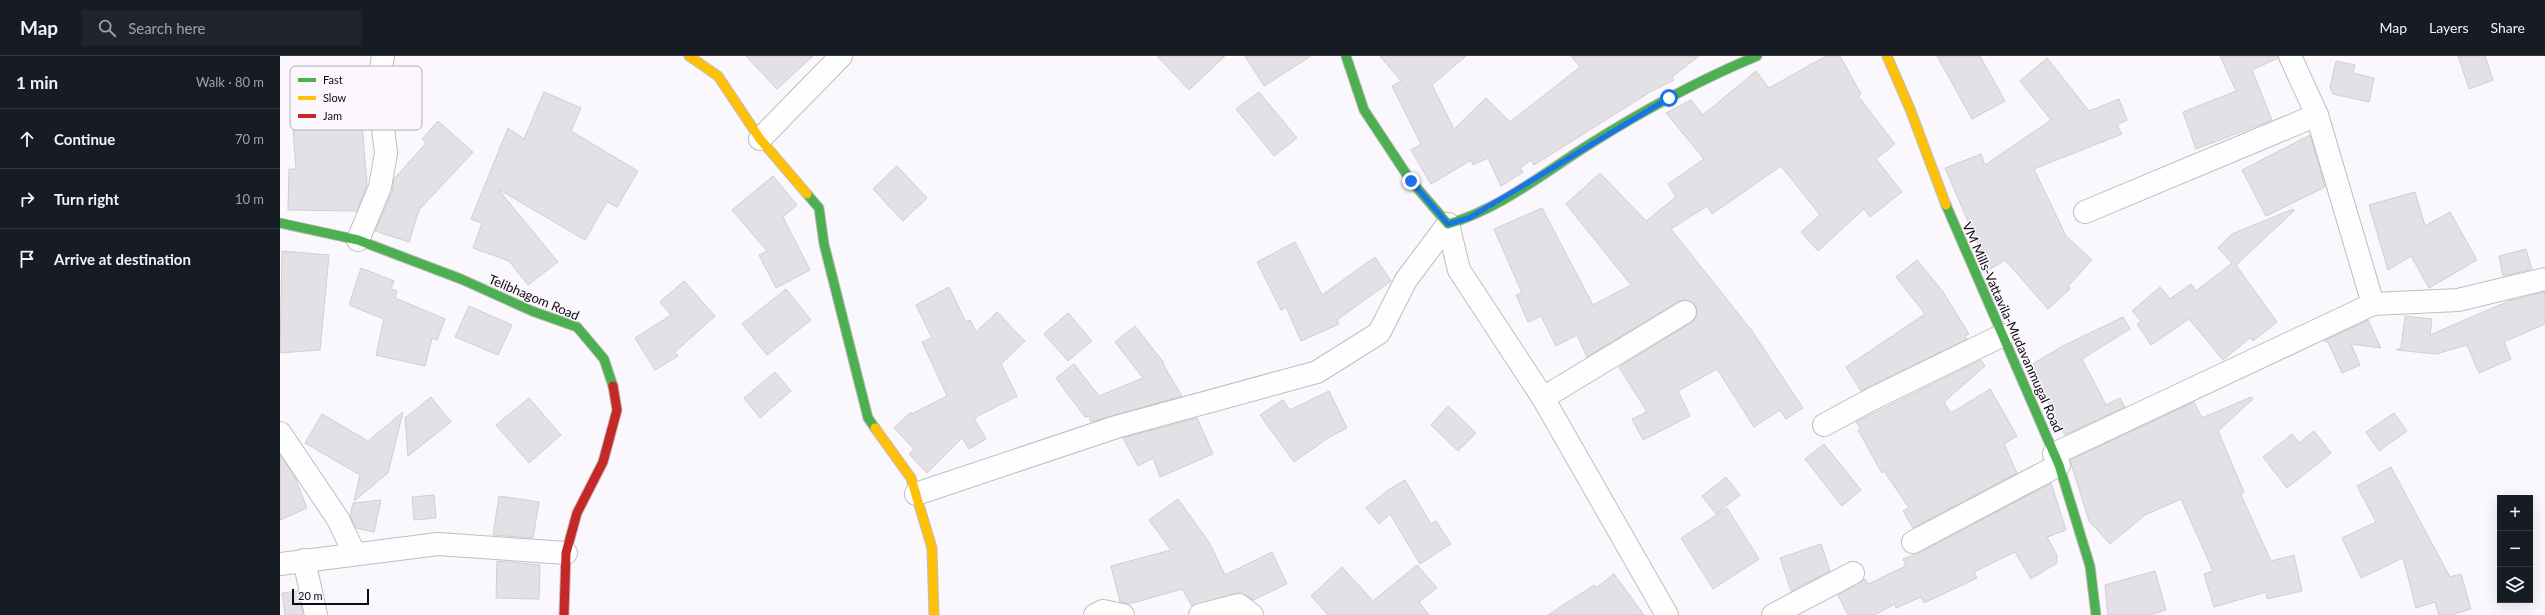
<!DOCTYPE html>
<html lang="en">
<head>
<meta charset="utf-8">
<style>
	body { margin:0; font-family:Lato,sans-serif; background:#20242c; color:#f1f3f6 }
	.controls { position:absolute; right:12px; bottom:12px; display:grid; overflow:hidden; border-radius:0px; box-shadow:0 4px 16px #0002 }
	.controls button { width:36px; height:36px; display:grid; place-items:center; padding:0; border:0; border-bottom:1px solid #363941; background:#171b24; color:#f1f3f6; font:20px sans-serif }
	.scale { position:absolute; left:12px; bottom:10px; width:77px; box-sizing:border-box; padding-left:4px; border:2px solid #0f0c11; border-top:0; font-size:11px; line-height:14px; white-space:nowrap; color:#0f0c11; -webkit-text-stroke:3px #fbf7fd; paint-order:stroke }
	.stop { position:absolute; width:12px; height:12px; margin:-9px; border:3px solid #1a73e8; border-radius:50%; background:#fff }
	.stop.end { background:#1a73e8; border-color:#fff; box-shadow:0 1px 4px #0008 }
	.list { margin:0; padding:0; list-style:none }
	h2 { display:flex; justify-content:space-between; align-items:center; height:52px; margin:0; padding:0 16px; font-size:17px }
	h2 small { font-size:13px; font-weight:400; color:#9ea1a6 }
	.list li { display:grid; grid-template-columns:26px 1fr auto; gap:12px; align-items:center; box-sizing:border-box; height:60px; padding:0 16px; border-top:1px solid #363941 }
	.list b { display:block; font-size:15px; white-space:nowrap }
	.list em { font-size:13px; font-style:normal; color:#9ea1a6 }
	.icon { flex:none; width:22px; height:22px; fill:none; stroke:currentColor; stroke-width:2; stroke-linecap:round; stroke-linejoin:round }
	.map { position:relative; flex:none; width:2265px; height:559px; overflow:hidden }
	header { display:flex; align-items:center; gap:24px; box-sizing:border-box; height:56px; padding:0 20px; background:#171b24; border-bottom:1px solid #363941 }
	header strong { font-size:19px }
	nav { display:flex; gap:22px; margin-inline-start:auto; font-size:14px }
	.search { width:280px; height:36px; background:#20242c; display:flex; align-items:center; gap:10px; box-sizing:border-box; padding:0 14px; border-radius:0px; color:#9ea1a6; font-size:15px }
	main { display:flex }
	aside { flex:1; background:#171b24 }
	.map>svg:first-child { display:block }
</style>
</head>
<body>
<header>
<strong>Map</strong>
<div class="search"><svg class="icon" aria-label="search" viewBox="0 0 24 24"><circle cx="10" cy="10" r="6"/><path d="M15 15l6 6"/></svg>Search here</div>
<nav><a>Map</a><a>Layers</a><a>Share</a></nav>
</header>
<main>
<aside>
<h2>1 min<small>Walk · 80 m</small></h2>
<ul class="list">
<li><svg class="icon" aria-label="ahead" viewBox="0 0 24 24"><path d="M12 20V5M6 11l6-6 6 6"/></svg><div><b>Continue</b></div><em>70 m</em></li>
<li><svg class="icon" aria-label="right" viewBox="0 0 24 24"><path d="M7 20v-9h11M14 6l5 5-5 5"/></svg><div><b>Turn right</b></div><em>10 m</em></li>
<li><svg class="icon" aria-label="arrive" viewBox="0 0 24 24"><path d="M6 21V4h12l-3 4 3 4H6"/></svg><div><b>Arrive at destination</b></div></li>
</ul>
</aside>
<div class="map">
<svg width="2265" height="559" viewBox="0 0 2265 559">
	<rect width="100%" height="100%" fill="#faf8fc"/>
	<g fill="#e3e1e5" stroke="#d0ced2">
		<path d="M 466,0 L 533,0 L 497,33 Z"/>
		<path d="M 877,0 L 945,0 L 909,34 Z"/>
		<path d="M 965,0 L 1031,0 L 984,30 Z"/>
		<path d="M 1100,0 L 1186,0 L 1152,29 L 1174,73 L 1206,42 L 1230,66 L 1300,11 L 1291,0 L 1419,0 L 1392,21 L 1394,24 L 1370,36 L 1254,109 L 1251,104 L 1240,112 L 1243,116 L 1221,130 L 1208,102 L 1193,109 L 1191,104 L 1151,128 L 1131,94 L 1141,88 L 1112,30 L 1121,25 Z"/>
		<path d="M 1546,0 L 1560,0 L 1581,38 L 1578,40 L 1615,88 L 1596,103 L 1622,136 L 1590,161 L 1584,153 L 1538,195 L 1521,176 L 1540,159 L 1501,110 L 1432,158 L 1427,150 L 1391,173 L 1472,275 L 1523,352 L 1506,363 L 1500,354 L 1474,371 L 1437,313 L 1398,335 L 1410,360 L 1363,384 L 1352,363 L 1367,356 L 1339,311 L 1412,266 L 1417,256 L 1415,249 L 1405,244 L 1399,245 L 1307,301 L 1297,279 L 1276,290 L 1261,260 L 1248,266 L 1236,239 L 1242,237 L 1214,173 L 1262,152 L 1313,249 L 1351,229 L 1286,148 L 1320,117 L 1366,165 L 1396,141 L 1388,128 L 1424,103 L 1386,57 L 1411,44 L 1423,59 L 1476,15 L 1489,32 Z"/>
		<path d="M 1657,0 L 1700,0 L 1725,45 L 1692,63 Z"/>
		<path d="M 1940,0 L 1998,0 L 1998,2 L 1972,14 L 1992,64 L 1916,93 L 1903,56 L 1956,35 Z"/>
		<path d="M 2178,0 L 2205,0 L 2213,24 L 2189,33 Z"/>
		<path d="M 1767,2 L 1809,55 L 1839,43 L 1847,64 L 1837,69 L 1842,78 L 1754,113 L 1786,180 L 1812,204 L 1788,230 L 1790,233 L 1768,253 L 1725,204 L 1709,214 L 1665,112 L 1701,98 L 1705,109 L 1771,64 L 1740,25 Z"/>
		<path d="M 2056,5 L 2075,9 L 2073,17 L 2094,22 L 2089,46 L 2053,38 L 2050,31 Z"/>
		<path d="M 264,36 L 301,52 L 291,75 L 358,115 L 337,151 L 327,146 L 305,184 L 218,133 L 278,206 L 248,229 L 229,205 L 193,192 L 202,167 L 191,163 L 228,72 L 244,83 Z"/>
		<path d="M 979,36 L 1017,82 L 994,100 L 956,53 Z"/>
		<path d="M 158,65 L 193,96 L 139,154 L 129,186 L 95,175 L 112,136 L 114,123 L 146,87 L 142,83 Z"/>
		<path d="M 82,68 L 87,129 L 77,155 L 8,154 L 9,113 L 16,113 L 13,74 Z"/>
		<path d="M 2030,79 L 2045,131 L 1986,160 L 1962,114 Z"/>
		<path d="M 617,110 L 647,142 L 623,165 L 593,133 Z"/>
		<path d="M 493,120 L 517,149 L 503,161 L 530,214 L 496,232 L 479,199 L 487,195 L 452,154 Z"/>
		<path d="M 2135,136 L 2145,170 L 2170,156 L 2197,204 L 2149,232 L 2131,200 L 2108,214 L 2089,149 Z"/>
		<path d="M 2013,153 L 2014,155 L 1956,209 L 1997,266 L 1973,285 L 1970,282 L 1943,304 L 1909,263 L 1871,289 L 1857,268 L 1861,265 L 1852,255 L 1880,231 L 1890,243 L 1911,228 L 1916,235 L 1952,207 L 1938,192 L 1952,178 Z"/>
		<path d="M 1015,186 L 1042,239 L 1095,201 L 1111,225 L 1057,264 L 1059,268 L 1021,285 L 1006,251 L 1001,254 L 977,206 Z"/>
		<path d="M 2246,193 L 2252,213 L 2223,220 L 2219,200 Z"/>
		<path d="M 2,195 L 49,199 L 40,294 L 0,297 Z"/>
		<path d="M 1637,204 L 1663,236 L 1689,278 L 1685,280 L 1687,283 L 1581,335 L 1566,311 L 1645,258 L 1616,221 Z"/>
		<path d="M 81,212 L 114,225 L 111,233 L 117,235 L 115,242 L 165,263 L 157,284 L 152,282 L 145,310 L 96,299 L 104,263 L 69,249 Z"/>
		<path d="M 404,225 L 435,260 L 395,296 L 398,300 L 375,314 L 355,282 L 391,259 L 380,246 Z"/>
		<path d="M 669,231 L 686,266 L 690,264 L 696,276 L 717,256 L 745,285 L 721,308 L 737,340 L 694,362 L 706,383 L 689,393 L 682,382 L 647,417 L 629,398 L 634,393 L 614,372 L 631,356 L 632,358 L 667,340 L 642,286 L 652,282 L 636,249 Z"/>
		<path d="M 506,233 L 531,264 L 487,299 L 462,268 Z"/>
		<path d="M 2265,236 L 2265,268 L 2224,286 L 2231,303 L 2199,317 L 2187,289 L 2156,298 L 2116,294 L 2121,292 L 2125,260 L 2152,263 L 2150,279 L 2229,245 Z"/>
		<path d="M 189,250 L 232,269 L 218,299 L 175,281 Z"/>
		<path d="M 788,257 L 812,285 L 788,305 L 764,278 Z"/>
		<path d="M 1843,261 L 1850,273 L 1802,303 L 1826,349 L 1840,342 L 1845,351 L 1785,379 L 1749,310 L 1783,290 Z"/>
		<path d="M 2088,264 L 2101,292 L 2071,288 L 2080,309 L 2062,317 L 2048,286 L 2044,285 Z"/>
		<path d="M 855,270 L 884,307 L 883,308 L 902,340 L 811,366 L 809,360 L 805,361 L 776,322 L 794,308 L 819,340 L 863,322 L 835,286 Z"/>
		<path d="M 1701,304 L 1705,310 L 1664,346 L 1671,357 L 1710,333 L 1737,380 L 1724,388 L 1737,417 L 1633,472 L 1623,455 L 1629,452 L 1604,415 L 1602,417 L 1578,374 L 1581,373 L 1576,366 Z"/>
		<path d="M 495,316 L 511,335 L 480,362 L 464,342 Z"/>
		<path d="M 1049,335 L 1067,372 L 1048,382 L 1014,406 L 980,359 L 1003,344 L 1010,354 Z"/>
		<path d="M 151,341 L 171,366 L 128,400 L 125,362 Z"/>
		<path d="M 1971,341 L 1973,343 L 1938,375 L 1964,436 L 1961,439 L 1991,505 L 2014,499 L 2022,535 L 1987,543 L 1986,536 L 1934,551 L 1924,518 L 1933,515 L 1901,443 L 1865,459 L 1830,488 L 1809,465 L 1790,404 L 1914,346 L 1922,362 Z"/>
		<path d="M 249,342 L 281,379 L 249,407 L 216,369 Z"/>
		<path d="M 1168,350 L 1196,377 L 1178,395 L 1151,369 Z"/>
		<path d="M 123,356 L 108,417 L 74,445 L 80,419 L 25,387 L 42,358 L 88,385 Z"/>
		<path d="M 2114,357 L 2127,375 L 2099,395 L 2086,376 Z"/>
		<path d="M 917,362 L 933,398 L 880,421 L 873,402 L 858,410 L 843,382 Z"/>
		<path d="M 2034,375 L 2051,397 L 2007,432 L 1983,401 L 2012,378 L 2019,387 Z"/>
		<path d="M 1544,388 L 1581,434 L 1562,450 L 1525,403 Z"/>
		<path d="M 0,399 L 14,419 L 27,452 L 0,464 Z"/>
		<path d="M 2111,411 L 2170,521 L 2181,518 L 2191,553 L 2171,559 L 2159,559 L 2155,546 L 2136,552 L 2123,502 L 2081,522 L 2062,482 L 2096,466 L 2077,430 Z"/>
		<path d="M 1446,421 L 1460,439 L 1436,458 L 1422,440 Z"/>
		<path d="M 1125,424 L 1151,468 L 1156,465 L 1171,488 L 1140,508 L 1110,458 L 1099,468 L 1086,452 L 1108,434 Z"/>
		<path d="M 1771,427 L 1786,474 L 1767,481 L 1777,499 L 1777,507 L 1751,523 L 1735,496 L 1694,516 L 1697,522 L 1644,547 L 1641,541 L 1616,552 L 1615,548 L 1594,559 L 1568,559 L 1558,539 L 1585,523 L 1588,528 L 1626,510 L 1623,503 L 1639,497 Z"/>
		<path d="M 154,439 L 156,462 L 134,464 L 132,441 Z"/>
		<path d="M 219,440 L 259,446 L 253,482 L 213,479 Z"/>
		<path d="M 898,443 L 929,486 L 945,519 L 992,496 L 1007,528 L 973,544 L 962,537 L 956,537 L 912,550 L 902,533 L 849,548 L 840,546 L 831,510 L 891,494 L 869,464 Z"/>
		<path d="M 101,444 L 94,476 L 76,472 L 70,460 L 73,447 Z"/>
		<path d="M 1447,452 L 1479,503 L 1433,533 L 1401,482 Z"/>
		<path d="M 1541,488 L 1550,515 L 1511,535 L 1500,502 Z"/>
		<path d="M 217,505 L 260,509 L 259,543 L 216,542 Z"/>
		<path d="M 1137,509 L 1157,532 L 1139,546 L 1149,559 L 1048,559 L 1031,540 L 1062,511 L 1093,545 Z"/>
		<path d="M 1875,515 L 1886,554 L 1870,559 L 1828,559 L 1825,529 Z"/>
		<path d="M 1334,518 L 1364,559 L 1268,559 L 1314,529 L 1316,532 Z"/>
		<path d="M 18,535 L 23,559 L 5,559 L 2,537 Z"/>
	</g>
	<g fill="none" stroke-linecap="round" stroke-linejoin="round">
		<g stroke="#bfbdc1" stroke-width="24">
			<g id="street">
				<path d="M 480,83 L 561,0"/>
				<path d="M 1805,156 L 2037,59"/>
				<path d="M 1168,168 L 1179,214 L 1263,342 L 1387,559"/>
				<path d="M 78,184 L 100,131 L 106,97 L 98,30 L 103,0"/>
				<path d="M 2093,248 L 2178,244 L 2265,223"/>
				<path d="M 1263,342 L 1405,256"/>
				<path d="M 1544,369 L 1592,343 L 1723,279"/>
				<path d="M 0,377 L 58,463 L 74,497"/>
				<path d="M 1774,398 L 2093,248 L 2037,59 L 2010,0"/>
				<path d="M 636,438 L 836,371 L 1037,316 L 1099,277 L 1126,224 L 1168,168"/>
				<path d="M 1633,486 L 1779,409"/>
				<path d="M 24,504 L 36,559"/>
				<path d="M 0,508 L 158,488 L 286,497"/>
				<path d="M 815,559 L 823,555 L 843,559"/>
				<path d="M 920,559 L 959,549 L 972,559"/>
				<path d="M 1493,559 L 1573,517"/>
			</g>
		</g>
		<g stroke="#bfbdc1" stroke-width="11">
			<g id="fast">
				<path d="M 1066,0 L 1084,54 L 1131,125 L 1168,168 C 1220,153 1265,116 1310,88 C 1364,54 1419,24 1477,0"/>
				<path d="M 527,138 L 539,152 L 544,188 L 588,362 L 595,372"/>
				<path d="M 1666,149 L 1779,409 L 1810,510 L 1816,559"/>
				<path d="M 0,167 L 78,184 L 181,223 L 252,255 L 297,271 L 324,303 L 333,330"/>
			</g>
		</g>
		<g stroke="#bfbdc1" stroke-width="11">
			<g id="slow">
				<path d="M 409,0 L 438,20 L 480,83 L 527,138"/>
				<path d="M 1607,0 L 1630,53 L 1666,149"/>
				<path d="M 595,372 L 631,422 L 652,492 L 654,559"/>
			</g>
		</g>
		<g stroke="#bfbdc1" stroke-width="11">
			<path id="jam" d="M 284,559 L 286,497 L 297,457 L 323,406 L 337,354 L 333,330"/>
		</g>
		<use href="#street" stroke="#fefeff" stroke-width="22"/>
		<use href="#fast" stroke="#4caf50" stroke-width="9"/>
		<use href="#slow" stroke="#ffc107" stroke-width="9"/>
		<use href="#jam" stroke="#c62828" stroke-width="9"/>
	</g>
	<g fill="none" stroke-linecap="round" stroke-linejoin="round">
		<path stroke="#1a73e8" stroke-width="5" d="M 1131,125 L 1168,168 L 1189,162 L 1389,42"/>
	</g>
	<g text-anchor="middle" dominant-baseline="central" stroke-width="3" stroke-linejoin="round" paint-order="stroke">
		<g font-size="13" fill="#0f0c11" stroke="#fbf7fd">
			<text transform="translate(254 241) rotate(23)">Telibhagom Road</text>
			<text transform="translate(1733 271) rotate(66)">VM Mills-Vattavila-Mudavanmugal Road</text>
		</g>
	</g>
	<rect x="10" y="10" width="132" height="64" rx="6" fill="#fbf7fd" stroke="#b4b0b6" stroke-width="1"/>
	<rect x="18" y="22" width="18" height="4" fill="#4caf50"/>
	<rect x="18" y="40" width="18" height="4" fill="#ffc107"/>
	<rect x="18" y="58" width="18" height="4" fill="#c62828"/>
	<g font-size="11" fill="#0f0c11">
		<text x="43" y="28">Fast</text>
		<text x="43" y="46">Slow</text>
		<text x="43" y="64">Jam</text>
	</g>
</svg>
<div class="controls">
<button>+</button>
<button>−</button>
<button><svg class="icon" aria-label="layers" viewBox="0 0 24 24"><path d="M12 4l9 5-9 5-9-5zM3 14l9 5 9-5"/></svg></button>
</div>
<div class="scale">20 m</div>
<div class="stop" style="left:1389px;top:42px"></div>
<div class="stop end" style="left:1131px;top:125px"></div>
</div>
</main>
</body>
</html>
